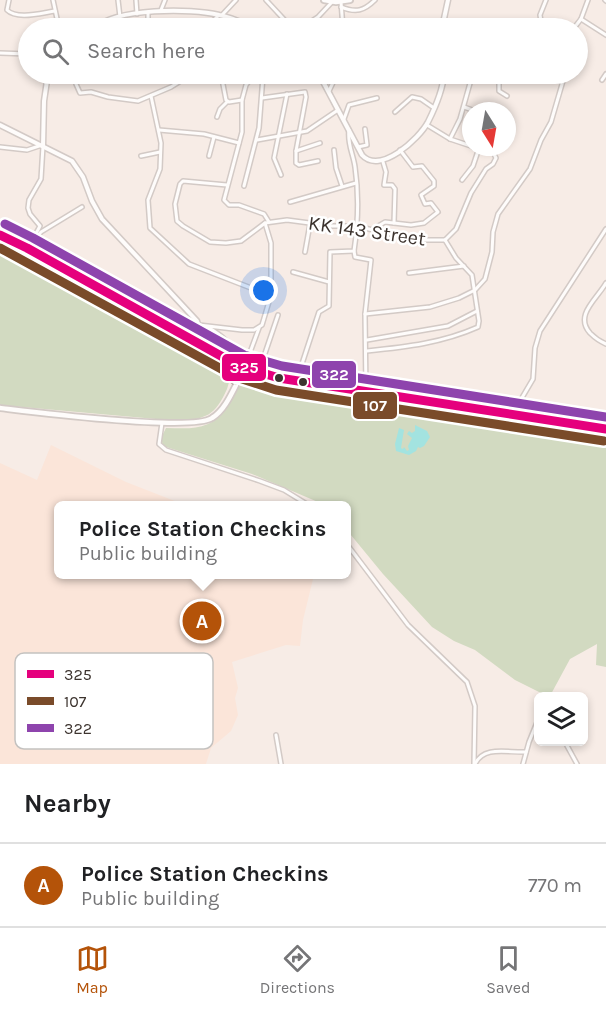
<!DOCTYPE html>
<html lang="en">
<head>
<meta charset="utf-8">
<style>
	body { margin:0; font-family:Karla,sans-serif; background:#f6f6f6; color:#202124 }
	.controls { position:absolute; right:18px; bottom:18px; display:grid; overflow:hidden; border-radius:9px; box-shadow:0 3px 9px #0003 }
	.controls button { width:54px; height:54px; display:grid; place-items:center; padding:0; border:0; border-bottom:2px solid #e0e0e0; background:#fff; color:#202124; font:30px sans-serif }
	.compass { position:absolute; left:462px; top:102px; width:54px; height:54px; border-radius:50%; background:#fff; box-shadow:0 3px 9px #0003; rotate:169deg }
	.you { position:absolute; left:264px; top:291px; width:21px; height:21px; margin:-15px; border:4px solid #fff; border-radius:50%; background:#1a73e8; box-shadow:0 0 0 9px #1a73e833 }
	.badge { display:grid; place-items:center; width:39px; height:39px; border-radius:50%; background:#b45309; color:#fff; font-size:20px; font-weight:700 }
	.pin { position:absolute; translate:-50% -50%; border:3px solid #fff; box-shadow:0 2px 6px #0006 }
	.popup { position:absolute; left:54px; top:501px; width:297px; height:78px; box-sizing:border-box; display:grid; place-content:center; border-radius:9px; background:#fff; filter:drop-shadow(0 2px 4px #0005); font-size:20px; white-space:nowrap; color:#757577 }
	.popup b { font-size:22px; color:#202124 }
	.popup::after { content:''; position:absolute; left:50%; top:100%; margin-left:-12px; border:12px solid transparent; border-top-color:#fff }
	.list { margin:0; padding:0; list-style:none }
	h2 { display:flex; justify-content:space-between; align-items:center; height:78px; margin:0; padding:0 24px; font-size:26px }
	h2 small { font-size:20px; font-weight:400; color:#757577 }
	.list li { display:grid; grid-template-columns:39px 1fr auto; gap:18px; align-items:center; box-sizing:border-box; height:84px; padding:0 24px; border-top:2px solid #e0e0e0 }
	.list b { display:block; font-size:22px; white-space:nowrap }
	.list p { margin:0; font-size:20px; white-space:nowrap; color:#757577 }
	.list em { font-size:20px; font-style:normal; color:#757577 }
	.icon { flex:none; width:33px; height:33px; fill:none; stroke:currentColor; stroke-width:2; stroke-linecap:round; stroke-linejoin:round }
	.map { position:relative; flex:none; width:606px; height:764px; overflow:hidden }
	.search { position:absolute; background:#fff; box-shadow:0 3px 9px #0003; left:18px; right:18px; top:18px; height:66px; display:flex; align-items:center; gap:15px; box-sizing:border-box; padding:0 21px; border-radius:33px; color:#757577; font-size:22px }
	.sheet { height:162px; background:#fff }
	nav { display:flex; justify-content:space-around; align-items:center; box-sizing:border-box; height:84px; border-top:2px solid #e0e0e0; background:#fff; font-size:16px; color:#757577 }
	nav a { display:grid; justify-items:center; gap:3px }
	nav .on { color:#b45309 }
	.map>svg:first-child { display:block }
</style>
</head>
<body>
<div class="map">
<svg width="606" height="764" viewBox="0 0 606 764">
	<rect width="100%" height="100%" fill="#f7ece6"/>
	<path fill="#fbe5d9" d="M 51,445 L 126,482 L 185,505 L 58,506 L 58,574 L 314,575 L 303,620 L 300,646 L 286,645 L 232,662 L 238,688 L 235,698 L 238,715 L 231,731 L 211,748 L 206,764 L 0,764 L 0,463 L 37,480 Z"/>
	<g fill="#d2dac1">
		<path d="M 0,243 C 53,270 105,300 157,329 C 172,337 219,359 227,372 C 231,377 229,383 227,389 C 215,416 206,419 178,421 L 0,405 Z"/>
		<path d="M 257,378 L 297,387 L 436,406 L 606,434 L 606,667 L 596,665 L 597,644 L 570,659 L 550,696 L 547,696 L 515,680 L 475,650 L 454,641 L 432,627 L 383,574 L 346,529 L 346,506 L 325,505 L 252,474 L 163,446 L 161,438 L 166,428 C 181,428 194,430 208,424 C 235,413 229,380 257,378 Z"/>
	</g>
	<path fill="#a3e3e0" d="M 415,425 L 427,431 L 430,437 L 424,446 L 420,448 L 418,447 L 416,451 L 409,455 L 396,451 L 395,444 L 399,428 L 404,430 L 401,448 L 403,449 L 404,447 L 407,451 L 409,450 L 408,446 L 412,438 L 407,434 L 409,431 L 412,433 L 415,431 Z"/>
	<g fill="none" stroke-linecap="round" stroke-linejoin="round">
		<g stroke="#d3cac6" stroke-width="6">
			<g id="minor">
				<path d="M 9,0 L 7,10 C 17,20 41,13 55,11"/>
				<path d="M 53,0 L 59,28"/>
				<path d="M 118,0 L 120,17"/>
				<path d="M 136,0 L 137,14"/>
				<path d="M 266,0 L 292,28"/>
				<path d="M 605,0 L 606,1"/>
				<path d="M 341,2 L 343,28"/>
				<path d="M 341,7 C 356,13 364,11 375,0"/>
				<path d="M 161,10 L 165,0"/>
				<path d="M 148,12 L 148,28"/>
				<path d="M 222,15 L 236,0"/>
				<path d="M 581,19 L 606,35"/>
				<path d="M 206,28 L 219,15"/>
				<path d="M 301,28 L 318,17 L 332,2"/>
				<path d="M 542,28 L 540,15 L 546,0"/>
				<path d="M 574,28 L 581,19 L 588,0"/>
				<path d="M 0,53 L 28,54"/>
				<path d="M 75,74 L 76,84 L 80,93 L 91,92 L 108,97 L 138,101 L 171,87 L 192,74"/>
				<path d="M 221,74 L 226,100 L 229,102 L 242,100"/>
				<path d="M 263,74 L 263,76 L 250,80 L 246,85 L 242,100 L 242,132 L 224,200 L 229,205 L 239,205 L 264,214 L 269,222"/>
				<path d="M 413,74 L 427,79 L 493,74"/>
				<path d="M 499,74 L 499,91 L 507,96"/>
				<path d="M 602,80 L 606,74"/>
				<path d="M 329,91 L 337,74"/>
				<path d="M 151,96 L 161,143 L 160,169 L 148,200 L 150,228 L 189,264 L 251,288 L 271,291"/>
				<path d="M 262,98 L 305,92 L 306,97 L 296,151 L 296,163 L 299,165 L 318,161"/>
				<path d="M 464,107 L 475,111"/>
				<path d="M 395,112 L 412,97 L 421,99 L 434,108"/>
				<path d="M 217,117 L 220,109 L 227,102"/>
				<path d="M 344,119 L 349,105 L 377,98"/>
				<path d="M 507,123 L 509,124"/>
				<path d="M 427,125 L 450,139 L 471,146"/>
				<path d="M 159,130 L 204,134 L 239,143"/>
				<path d="M 450,139 L 460,119 L 472,76"/>
				<path d="M 257,140 L 307,131 L 338,110"/>
				<path d="M 0,147 L 27,150 L 42,145"/>
				<path d="M 358,147 L 367,145 L 365,129"/>
				<path d="M 334,150 L 336,168 L 342,186"/>
				<path d="M 296,151 L 320,143"/>
				<path d="M 141,156 L 160,152"/>
				<path d="M 209,156 L 214,137"/>
				<path d="M 383,162 L 386,172 L 384,185 L 392,185 L 395,189 L 394,223"/>
				<path d="M 281,175 L 274,158 L 287,94"/>
				<path d="M 462,180 L 473,166 L 479,148"/>
				<path d="M 227,185 L 183,181 L 180,184 L 175,204 L 177,221 L 183,226 L 210,242 L 226,243 L 241,241 L 265,223 L 287,220 L 332,226 L 356,226 L 416,240 L 445,240"/>
				<path d="M 244,186 L 259,128 L 263,76"/>
				<path d="M 290,202 L 356,183"/>
				<path d="M 373,229 L 385,222 L 411,225 L 424,223 L 438,212 L 431,203 L 425,204 L 421,195 L 434,186 L 434,181 L 422,166 L 413,167 L 400,150"/>
				<path d="M 33,239 L 40,226 L 30,214 L 28,208 L 29,200 L 41,179 L 43,146"/>
				<path d="M 445,240 L 456,229 L 471,193 L 486,169 L 493,164 L 496,158 L 493,152 L 473,147"/>
				<path d="M 27,248 L 41,232 L 82,207"/>
				<path d="M 354,251 L 355,257 L 371,260 L 365,314 L 366,391"/>
				<path d="M 305,252 L 310,224"/>
				<path d="M 293,272 L 329,282"/>
				<path d="M 409,273 L 464,266"/>
				<path d="M 606,283 C 597,299 574,315 590,333 C 595,338 599,341 606,344"/>
				<path d="M 365,314 L 430,307 L 459,298 L 475,290 L 485,279 L 492,252 L 493,232 L 498,214 L 530,169 L 541,140 L 551,122 L 565,74"/>
				<path d="M 199,325 L 242,330 L 254,330 L 262,325 L 271,295 L 271,243 L 265,223"/>
				<path d="M 208,327 C 222,337 234,341 228,360"/>
				<path d="M 367,340 L 448,326 L 477,311"/>
				<path d="M 367,351 C 406,347 442,343 478,327 L 479,321 L 472,275 L 456,258 L 445,240"/>
				<path d="M 245,366 L 259,328"/>
				<path d="M 259,371 L 278,315"/>
				<path d="M 297,379 L 319,312 L 329,306 L 330,252 L 354,251 C 358,224 359,194 355,167 C 353,153 347,144 349,130"/>
				<path d="M 513,413 L 533,379 L 535,348 L 540,331 L 606,229"/>
				<path d="M 162,423 L 159,444 L 166,450 L 260,481 L 284,490 L 310,506"/>
				<path d="M 558,434 L 560,422"/>
				<path d="M 346,543 L 408,625 L 467,682 L 475,706 L 474,764"/>
				<path d="M 276,735 L 281,764"/>
				<path d="M 565,742 L 577,764"/>
				<path d="M 475,764 C 484,745 508,753 526,752"/>
				<path d="M 523,764 L 529,742 L 538,720"/>
			</g>
		</g>
		<g stroke="#d3cac6" stroke-width="7">
			<g id="tertiary">
				<path d="M 95,28 C 116,8 191,8 219,15 C 231,17 243,23 254,28"/>
				<path d="M 442,28 L 448,0"/>
				<path d="M 319,74 L 362,155 C 380,175 419,139 428,122 C 435,108 443,89 444,74"/>
				<path d="M 0,125 L 72,161 L 83,177 L 92,201 L 102,219 L 197,321 L 199,328 L 192,341"/>
				<path d="M 43,146 L 44,101 L 48,74"/>
			</g>
		</g>
		<g stroke="#d3cac6" stroke-width="8">
			<g id="secondary">
				<path d="M 324,0 L 336,2 L 350,0"/>
				<path d="M 234,380 L 239,366"/>
				<path d="M 0,408 C 34,412 191,432 212,418 C 228,408 235,384 245,368"/>
			</g>
		</g>
		<g stroke="#b9aaa5" stroke-width="9">
			<g id="trunk">
				<path d="M 0,235 L 27,248 L 239,366 L 279,378 L 333,385 L 606,429"/>
				<path d="M 225,359 L 234,380"/>
				<path d="M 236,382 L 247,375 L 256,372"/>
			</g>
		</g>
		<use href="#minor" stroke="#fefcfb" stroke-width="3"/>
		<use href="#tertiary" stroke="#fefcfb" stroke-width="4"/>
		<use href="#secondary" stroke="#fefcfb" stroke-width="4.5"/>
		<use href="#trunk" stroke="#e8e0de" stroke-width="6"/>
		<g stroke="#fff" stroke-width="14">
			<path id="bus-1" d="M 0,235 L 27,248 L 239,366 L 279,378 L 606,429"/>
		</g>
		<g stroke="#fff" stroke-width="14">
			<path id="bus-2" d="M 0,248 L 236,377 L 276,390 L 604,441"/>
		</g>
		<g stroke="#fff" stroke-width="14">
			<path id="bus-3" d="M 5,224 L 33,238 L 244,355 L 282,366 L 606,417"/>
		</g>
		<use href="#bus-1" stroke="#e5007d" stroke-width="9"/>
		<use href="#bus-2" stroke="#7a4b2a" stroke-width="9"/>
		<use href="#bus-3" stroke="#8e44ad" stroke-width="9"/>
	</g>
	<g fill="#3c332e" stroke="#fff" stroke-width="2">
		<circle cx="279" cy="378" r="5"/>
		<circle cx="303" cy="382" r="5"/>
	</g>
	<g text-anchor="middle" dominant-baseline="central" stroke-width="5" stroke-linejoin="round" paint-order="stroke">
		<g font-size="20" fill="#3c332e" stroke="#fff">
			<text transform="translate(367 231) rotate(8)">KK 143 Street</text>
		</g>
	</g>
	<rect x="15" y="653" width="198" height="96" rx="9" fill="#fff" stroke="#c4c2c0" stroke-width="1.5"/>
	<rect x="27" y="670" width="27" height="8" fill="#e5007d"/>
	<rect x="27" y="697" width="27" height="8" fill="#7a4b2a"/>
	<rect x="27" y="724" width="27" height="8" fill="#8e44ad"/>
	<g font-size="16" fill="#3c332e">
		<text x="64" y="680">325</text>
		<text x="64" y="707">107</text>
		<text x="64" y="734">322</text>
	</g>
	<g stroke="#fff" stroke-width="2">
		<rect x="221" y="353" width="46" height="29" rx="6" fill="#e5007d"/>
		<rect x="311" y="360" width="46" height="29" rx="6" fill="#8e44ad"/>
		<rect x="352" y="391" width="46" height="29" rx="6" fill="#7a4b2a"/>
	</g>
	<g font-size="16" text-anchor="middle" font-weight="bold" fill="#fff">
		<text x="244" y="373">325</text>
		<text x="334" y="380">322</text>
		<text x="375" y="411">107</text>
	</g>
</svg>
<div class="controls">
<button><svg class="icon" aria-label="layers" viewBox="0 0 24 24"><path d="M12 4l9 5-9 5-9-5zM3 14l9 5 9-5"/></svg></button>
</div>
<svg class="compass" viewBox="-18 -18 36 36"><path d="M0-13l5 13h-10z" fill="#e53935"/><path d="M0 13l5-13h-10z" fill="#757577"/></svg>
<div class="you"></div>
<div class="pin badge" style="left:202px;top:621px">A</div>
<div class="popup"><b>Police Station Checkins</b>Public building</div>
<div class="search"><svg class="icon" aria-label="search" viewBox="0 0 24 24"><circle cx="10" cy="10" r="6"/><path d="M15 15l6 6"/></svg>Search here</div>
</div>
<section class="sheet">
<h2>Nearby<small></small></h2>
<ul class="list">
<li><span class="badge">A</span><div><b>Police Station Checkins</b><p>Public building</p></div><em>770 m</em></li>
</ul>
</section>
<nav>
<a class="on"><svg class="icon" aria-label="map" viewBox="0 0 24 24"><path d="M3 6l6-2 6 2 6-2v14l-6 2-6-2-6 2zM9 4v14M15 6v14"/></svg>Map</a>
<a><svg class="icon" aria-label="directions" viewBox="0 0 24 24"><path d="M12 3l9 9-9 9-9-9zM9 14v-3h6M13 9l2 2-2 2"/></svg>Directions</a>
<a><svg class="icon" aria-label="saved" viewBox="0 0 24 24"><path d="M7 4h10v16l-5-4-5 4z"/></svg>Saved</a>
</nav>
</body>
</html>
